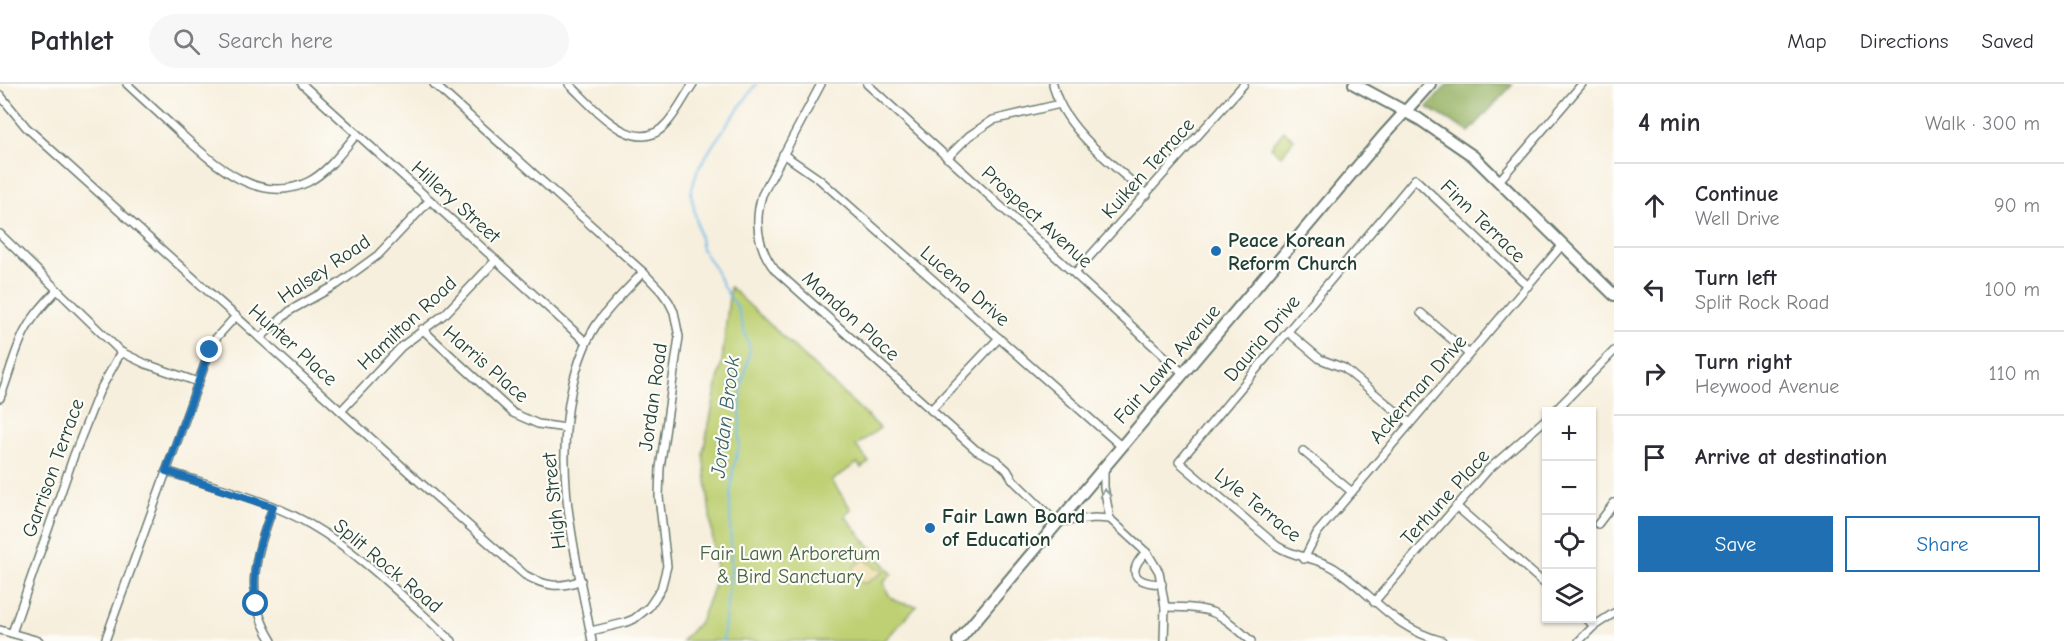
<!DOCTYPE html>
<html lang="en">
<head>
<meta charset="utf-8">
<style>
	body { margin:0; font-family:"Comic Neue",sans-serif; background:#f7f7f7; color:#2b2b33 }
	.controls { position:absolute; right:18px; bottom:18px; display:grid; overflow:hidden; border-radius:0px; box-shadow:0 2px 4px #0004 }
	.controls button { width:54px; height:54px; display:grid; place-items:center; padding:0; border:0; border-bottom:2px solid #e1e1e2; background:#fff; color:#2b2b33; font:30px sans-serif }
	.stop { position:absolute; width:18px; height:18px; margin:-14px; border:4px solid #1f6fb2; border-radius:50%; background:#fff }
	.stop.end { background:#1f6fb2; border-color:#fff; box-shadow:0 2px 6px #0008 }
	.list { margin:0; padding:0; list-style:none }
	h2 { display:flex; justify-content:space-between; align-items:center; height:78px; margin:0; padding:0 24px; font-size:26px }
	h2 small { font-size:20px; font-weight:400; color:#7c7c81 }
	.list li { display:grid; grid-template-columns:39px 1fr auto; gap:18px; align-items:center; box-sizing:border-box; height:84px; padding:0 24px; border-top:2px solid #e1e1e2 }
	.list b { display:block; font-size:22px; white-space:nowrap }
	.list p { margin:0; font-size:20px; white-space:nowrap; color:#7c7c81 }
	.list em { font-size:20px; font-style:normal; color:#7c7c81 }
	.actions { display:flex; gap:12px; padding:18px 24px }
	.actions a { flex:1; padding:14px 0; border:2px solid #1f6fb2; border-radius:0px; text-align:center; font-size:21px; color:#1f6fb2 }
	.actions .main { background:#1f6fb2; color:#fff }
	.icon { flex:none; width:33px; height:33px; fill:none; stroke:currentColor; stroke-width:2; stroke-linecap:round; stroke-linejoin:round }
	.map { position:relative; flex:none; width:1614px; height:557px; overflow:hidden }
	header { display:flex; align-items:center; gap:36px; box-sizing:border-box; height:84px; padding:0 30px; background:#fff; border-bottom:2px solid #e1e1e2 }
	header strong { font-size:28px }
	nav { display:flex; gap:33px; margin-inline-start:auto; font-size:21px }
	.search { width:420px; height:54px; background:#f7f7f7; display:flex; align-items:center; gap:15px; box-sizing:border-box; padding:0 21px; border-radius:33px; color:#7c7c81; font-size:22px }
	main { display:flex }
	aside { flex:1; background:#fff }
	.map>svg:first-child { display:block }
</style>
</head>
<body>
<header>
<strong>Pathlet</strong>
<div class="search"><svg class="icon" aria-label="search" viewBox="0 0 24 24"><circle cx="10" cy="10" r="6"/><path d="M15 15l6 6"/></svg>Search here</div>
<nav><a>Map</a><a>Directions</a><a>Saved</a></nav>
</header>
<main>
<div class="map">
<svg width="1614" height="557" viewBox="0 0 1614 557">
	<rect width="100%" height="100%" fill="#fdfcf7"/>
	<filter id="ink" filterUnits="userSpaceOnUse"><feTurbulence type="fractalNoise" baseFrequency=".0167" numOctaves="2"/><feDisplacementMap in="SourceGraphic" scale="12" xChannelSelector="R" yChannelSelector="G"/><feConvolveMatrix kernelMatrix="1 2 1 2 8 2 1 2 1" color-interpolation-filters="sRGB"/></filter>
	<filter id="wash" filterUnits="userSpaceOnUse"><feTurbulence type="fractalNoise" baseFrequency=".008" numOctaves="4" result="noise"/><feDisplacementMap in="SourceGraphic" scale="24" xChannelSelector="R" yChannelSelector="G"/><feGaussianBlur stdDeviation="1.35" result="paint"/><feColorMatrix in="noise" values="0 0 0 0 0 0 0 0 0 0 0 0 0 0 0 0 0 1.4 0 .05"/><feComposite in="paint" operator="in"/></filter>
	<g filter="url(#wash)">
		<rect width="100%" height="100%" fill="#f7efdd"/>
		<g fill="#bed073" stroke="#6e8654" stroke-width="1.5">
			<path d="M 1284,47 L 1294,55 L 1281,72 L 1271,63 Z"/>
			<path d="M 730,203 L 880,344 L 856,362 L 869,378 L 861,384 L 857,379 L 832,397 L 851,425 L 845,432 L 892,490 L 884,498 C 889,519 897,519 917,522 L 884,557 L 682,557 L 701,536 L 717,493 L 703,369 L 722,277 Z"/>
		</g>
		<path fill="#96b265" stroke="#5a784c" stroke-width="1.5" d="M 1448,0 L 1513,0 L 1469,48 L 1427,23 Z"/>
		<path fill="#eeda9e" stroke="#868c69" stroke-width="1.5" d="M 865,475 L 877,485 L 882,485 L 884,488 L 866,499 L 859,498 L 853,489 L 854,482 Z"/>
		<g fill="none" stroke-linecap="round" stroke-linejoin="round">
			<path stroke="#72baea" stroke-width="2" d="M 721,557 L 723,555 L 731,483 L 730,415 L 733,386 L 739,362 L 741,306 L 750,266 L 737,223 L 724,204 L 715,185 L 702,165 L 691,109 L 697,87 L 714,59 L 756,0"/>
		</g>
	</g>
	<g filter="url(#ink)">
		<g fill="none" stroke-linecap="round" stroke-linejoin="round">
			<g stroke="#6b7b6f" stroke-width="10">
				<g id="minor">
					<path d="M 127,0 C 145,17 163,33 181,50 C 215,81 259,122 308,98 C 328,88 343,66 357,50"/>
					<path d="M 302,0 L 586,258"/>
					<path d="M 434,0 L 643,188 L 661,207 L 669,218 L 674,228 L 679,253 L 660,384 L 659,413 L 667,482 L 661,505 L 649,523 L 634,535 L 624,539 L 591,547"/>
					<path d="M 569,0 C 592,21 635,77 667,39 C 677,28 684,13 693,0"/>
					<path d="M 821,0 L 762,111 C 754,138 757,163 775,186 L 976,366 L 996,376 L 1007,386 L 1013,396 L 1056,438 L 1095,434 L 1110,435"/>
					<path d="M 867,0 L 1184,290"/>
					<path d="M 1053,0 C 1062,44 1115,82 1147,111"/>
					<path d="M 0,11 L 26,43 L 415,394 L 525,491 C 545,502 559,505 581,496"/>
					<path d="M 783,70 L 819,95 L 1121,362"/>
					<path d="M 947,74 L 969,52 L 993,36 L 1060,20"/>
					<path d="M 1499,97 L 1582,0"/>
					<path d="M 0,150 L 121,268 L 146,280 L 198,298"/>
					<path d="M 1075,189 L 1244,0"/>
					<path d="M 1421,229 L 1469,270"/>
					<path d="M 422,245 L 513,329 L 538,340 L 566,344"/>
					<path d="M 1288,248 L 1320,275 L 1344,284 L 1410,339"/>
					<path d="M 260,254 L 291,226 L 338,200 L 378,171 L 430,116"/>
					<path d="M 0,314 C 9,292 14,268 25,247 C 33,232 45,219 57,206"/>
					<path d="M 931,326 L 999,254"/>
					<path d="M 341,327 L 401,263 L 446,229 L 496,176"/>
					<path d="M 1554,328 L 1614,267"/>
					<path d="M 1303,367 L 1352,408"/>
					<path d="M 1104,383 L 1104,403 L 1110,435 L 1148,470 L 1159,488 L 1165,523 L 1164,557"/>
					<path d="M 166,387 C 214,403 267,415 311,441 C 363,471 407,517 452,557"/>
					<path d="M 1456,422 L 1546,501"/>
					<path d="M 1598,440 L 1614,419"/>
					<path d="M 1146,468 C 1125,490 1136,499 1162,500"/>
					<path d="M 1304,475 L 1317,449 L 1563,160"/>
					<path d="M 1374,518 L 1488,386 L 1546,335"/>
					<path d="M 1165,523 C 1213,524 1215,525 1251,557"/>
					<path d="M 1586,534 L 1594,542"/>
					<path d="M 0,546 L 39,557"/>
					<path d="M 12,549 L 74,371 L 99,308 L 121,268"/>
					<path d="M 105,557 L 210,266 L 216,254 L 236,232"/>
					<path d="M 272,557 C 242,509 256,471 273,423"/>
					<path d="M 592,557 C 576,470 553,393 572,303 C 577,282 583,262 595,243 C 608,223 627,206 643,188"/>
					<path d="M 1442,557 C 1390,543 1374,510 1334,484 C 1316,473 1295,474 1277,462 L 1179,378 L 1415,95 L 1528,202"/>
					<path d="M 1579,557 L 1594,542 L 1614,529"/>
				</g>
			</g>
			<g stroke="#6b7b6f" stroke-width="14">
				<g id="secondary">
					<path d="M 1354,0 L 1419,35 L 1473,72 L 1614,211"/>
					<path d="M 958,557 L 1384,51 L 1430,0"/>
				</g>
			</g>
			<use href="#minor" stroke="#fff" stroke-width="7"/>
			<use href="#secondary" stroke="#fff" stroke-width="10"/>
		</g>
		<defs><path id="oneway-chevron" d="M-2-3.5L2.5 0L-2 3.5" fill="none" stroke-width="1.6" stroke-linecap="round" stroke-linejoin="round" transform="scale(1.5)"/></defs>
		<use stroke="#8f9e9a" href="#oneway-chevron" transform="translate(1105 409) rotate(-95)"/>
	</g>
	<g fill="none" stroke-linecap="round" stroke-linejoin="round" filter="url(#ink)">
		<path stroke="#1f6fb2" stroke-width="8" d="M 210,266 L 166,387 L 273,423 C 261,456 250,484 256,520"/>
	</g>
	<g fill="#1f6fb2" stroke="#fdfcf7" stroke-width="2">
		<circle cx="1216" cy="167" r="6"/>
		<circle cx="930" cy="444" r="6"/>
	</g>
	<g text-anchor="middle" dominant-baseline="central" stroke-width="4.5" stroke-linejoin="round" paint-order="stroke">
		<g font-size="20" fill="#1f3d34" stroke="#fdfcf7">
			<text transform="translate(1148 84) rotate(-48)">Kuiken Terrace</text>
			<text transform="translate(456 118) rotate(42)">Hillery Street</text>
			<text transform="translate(1037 133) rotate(42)">Prospect Avenue</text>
			<text transform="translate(1483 137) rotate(44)">Finn Terrace</text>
			<text transform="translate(324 185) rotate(-34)">Halsey Road</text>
			<text transform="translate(965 202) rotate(41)">Lucena Drive</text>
			<text transform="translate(851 232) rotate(42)">Mandon Place</text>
			<text transform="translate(407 239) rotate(-43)">Hamilton Road</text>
			<text transform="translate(1262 254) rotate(-50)">Dauria Drive</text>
			<text transform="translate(293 261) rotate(42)">Hunter Place</text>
			<text transform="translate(486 280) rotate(41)">Harris Place</text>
			<text transform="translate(1167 280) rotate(-49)">Fair Lawn Avenue</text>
			<text transform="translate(1418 305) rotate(-49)">Ackerman Drive</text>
			<text transform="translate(653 313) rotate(-82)">Jordan Road</text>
			<text transform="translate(53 384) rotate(-70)">Garrison Terrace</text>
			<text transform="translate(1445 413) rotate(-48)">Terhune Place</text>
			<text transform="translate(554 417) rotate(-96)">High Street</text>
			<text transform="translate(1258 421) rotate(39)">Lyle Terrace</text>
			<text transform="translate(388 482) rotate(40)">Split Rock Road</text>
		</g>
		<g font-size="20" font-weight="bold" fill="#1f3d34" stroke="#fdfcf7" text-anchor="start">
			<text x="1228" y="156">Peace Korean<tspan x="1228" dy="23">Reform Church</tspan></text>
			<text x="942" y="432">Fair Lawn Board<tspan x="942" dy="23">of Education</tspan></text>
		</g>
		<g font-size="20" fill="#476244" stroke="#fdfcf7">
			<text x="790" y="469">Fair Lawn Arboretum<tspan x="790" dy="23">&amp; Bird Sanctuary</tspan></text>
		</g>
		<g font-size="21" font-style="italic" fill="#38626b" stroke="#fdfcf7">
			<text transform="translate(725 333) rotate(-83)">Jordan Brook</text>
		</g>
	</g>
</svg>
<div class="controls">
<button>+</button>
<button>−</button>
<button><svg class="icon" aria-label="locate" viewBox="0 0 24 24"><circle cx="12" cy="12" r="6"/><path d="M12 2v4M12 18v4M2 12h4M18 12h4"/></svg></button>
<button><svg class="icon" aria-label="layers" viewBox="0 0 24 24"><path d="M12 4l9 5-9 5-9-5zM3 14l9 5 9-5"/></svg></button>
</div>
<div class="stop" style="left:256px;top:520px"></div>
<div class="stop end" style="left:210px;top:266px"></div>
</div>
<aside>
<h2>4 min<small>Walk · 300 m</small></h2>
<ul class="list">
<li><svg class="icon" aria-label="ahead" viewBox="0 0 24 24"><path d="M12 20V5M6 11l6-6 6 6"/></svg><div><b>Continue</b><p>Well Drive</p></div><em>90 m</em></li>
<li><svg class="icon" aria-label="left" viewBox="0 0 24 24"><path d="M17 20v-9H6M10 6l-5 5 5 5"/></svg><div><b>Turn left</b><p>Split Rock Road</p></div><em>100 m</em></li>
<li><svg class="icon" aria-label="right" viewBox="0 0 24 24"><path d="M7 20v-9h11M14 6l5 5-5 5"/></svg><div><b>Turn right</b><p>Heywood Avenue</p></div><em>110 m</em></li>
<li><svg class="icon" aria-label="arrive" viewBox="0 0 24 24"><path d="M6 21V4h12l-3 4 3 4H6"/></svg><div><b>Arrive at destination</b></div></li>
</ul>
<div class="actions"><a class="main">Save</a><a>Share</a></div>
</aside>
</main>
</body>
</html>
